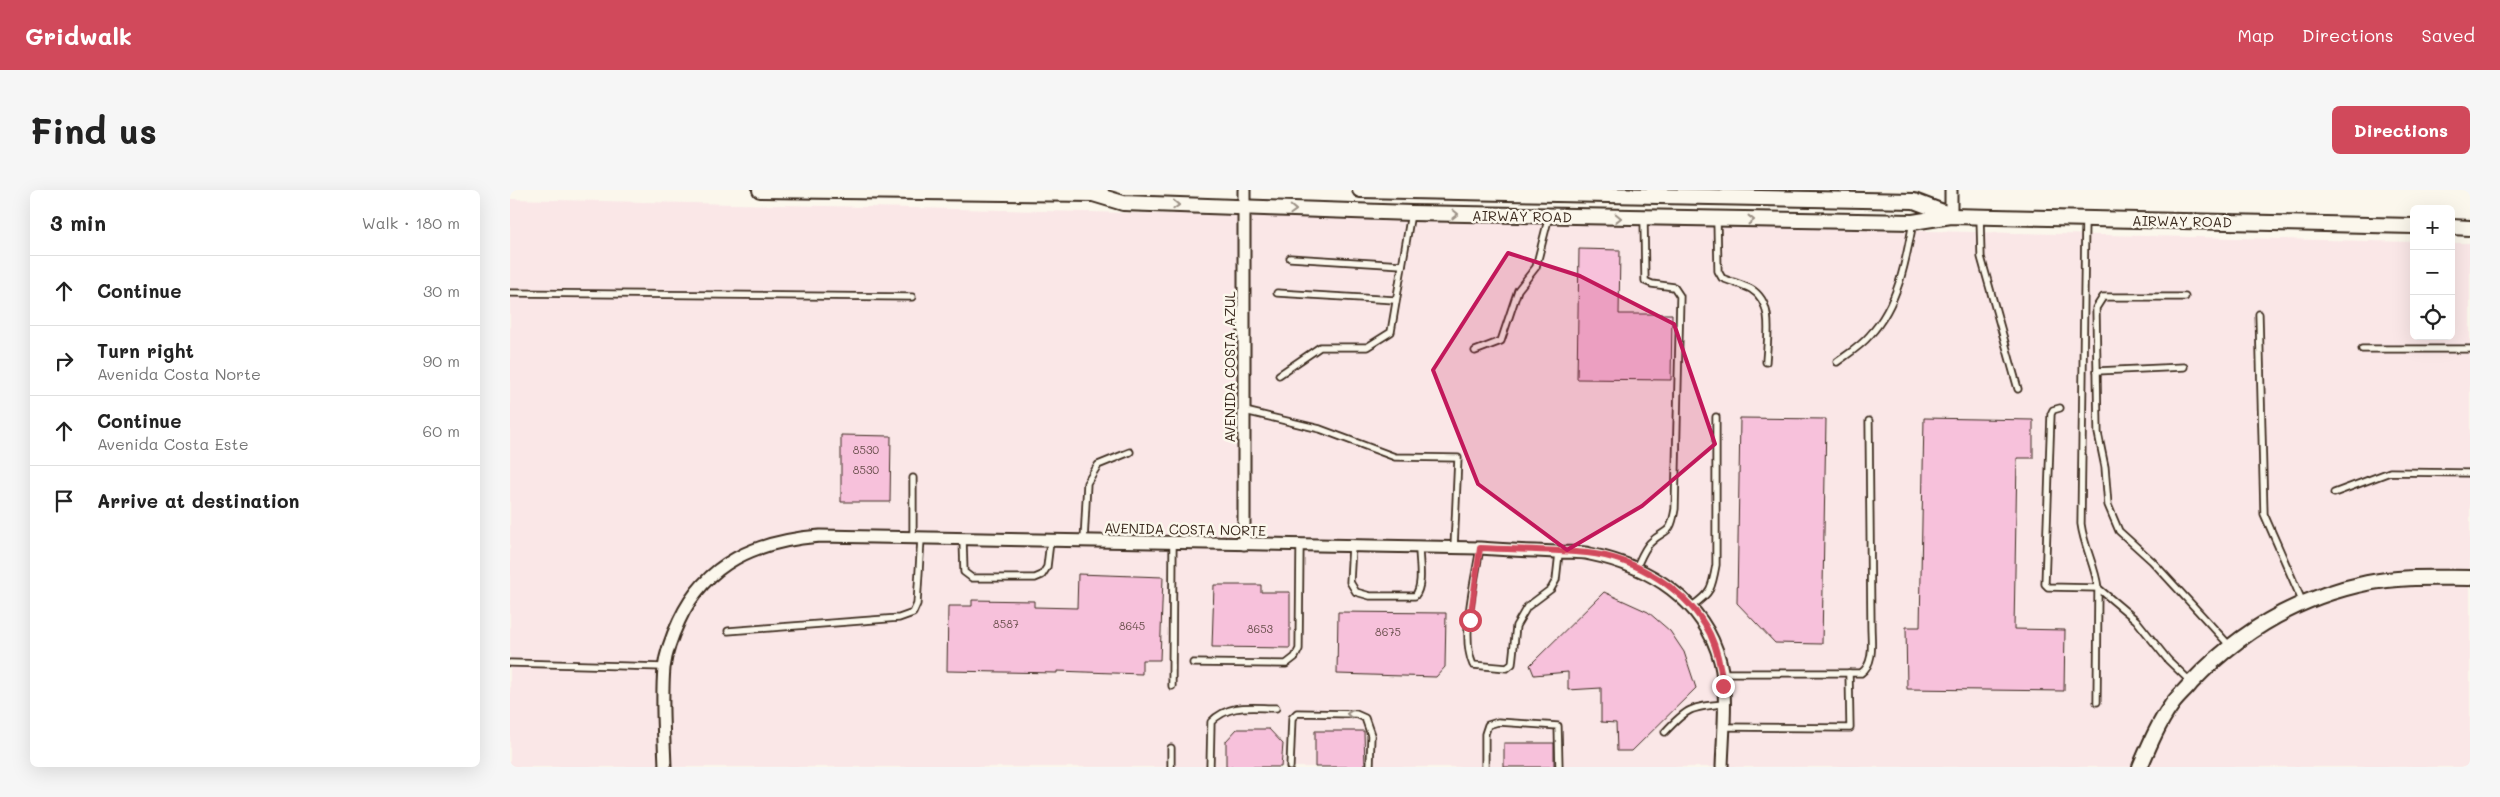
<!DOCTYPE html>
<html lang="en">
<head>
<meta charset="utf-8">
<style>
	body { margin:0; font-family:Mali,sans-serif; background:#f6f6f6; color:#222 }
	.controls { position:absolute; right:15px; top:15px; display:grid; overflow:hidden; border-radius:8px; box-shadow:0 5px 20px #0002 }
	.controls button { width:45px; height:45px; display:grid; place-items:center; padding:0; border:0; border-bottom:1px solid #e0e0e0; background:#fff; color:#222; font:25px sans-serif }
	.stop { position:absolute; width:15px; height:15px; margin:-11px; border:4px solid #d1495b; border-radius:50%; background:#fff }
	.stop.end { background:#d1495b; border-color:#fff; box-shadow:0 1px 5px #0008 }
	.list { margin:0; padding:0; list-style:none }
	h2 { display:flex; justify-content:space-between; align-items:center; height:65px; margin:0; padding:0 20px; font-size:21px }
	h2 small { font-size:16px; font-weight:400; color:#767676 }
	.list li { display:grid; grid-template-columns:32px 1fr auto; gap:15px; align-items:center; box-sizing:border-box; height:70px; padding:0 20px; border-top:1px solid #e0e0e0 }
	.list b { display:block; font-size:19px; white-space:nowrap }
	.list p { margin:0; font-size:16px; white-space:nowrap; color:#767676 }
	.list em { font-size:16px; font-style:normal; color:#767676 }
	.icon { flex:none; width:28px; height:28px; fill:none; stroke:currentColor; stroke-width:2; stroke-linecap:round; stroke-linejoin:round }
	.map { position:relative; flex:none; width:1960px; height:577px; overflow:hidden; border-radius:8px }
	header { display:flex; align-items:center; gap:30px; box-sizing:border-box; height:70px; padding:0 25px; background:#d1495b; color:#fff }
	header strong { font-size:24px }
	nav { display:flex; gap:28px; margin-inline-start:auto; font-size:18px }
	.intro { display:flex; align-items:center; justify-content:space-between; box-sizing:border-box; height:120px; padding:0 30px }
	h1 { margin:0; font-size:35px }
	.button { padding:12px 22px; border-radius:8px; background:#d1495b; color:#fff; font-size:18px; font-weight:700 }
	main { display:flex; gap:30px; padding:0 30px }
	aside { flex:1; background:#fff; border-radius:8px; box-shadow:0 5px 20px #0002 }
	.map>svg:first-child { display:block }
</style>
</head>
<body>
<header>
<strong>Gridwalk</strong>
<nav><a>Map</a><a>Directions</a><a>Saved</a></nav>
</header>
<div class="intro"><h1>Find us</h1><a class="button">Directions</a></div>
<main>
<aside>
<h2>3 min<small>Walk · 180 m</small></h2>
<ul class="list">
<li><svg class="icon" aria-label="ahead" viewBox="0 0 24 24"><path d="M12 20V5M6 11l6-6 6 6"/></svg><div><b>Continue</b></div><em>30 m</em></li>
<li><svg class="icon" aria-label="right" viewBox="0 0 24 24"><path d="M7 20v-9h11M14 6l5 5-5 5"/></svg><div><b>Turn right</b><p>Avenida Costa Norte</p></div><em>90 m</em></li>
<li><svg class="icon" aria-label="ahead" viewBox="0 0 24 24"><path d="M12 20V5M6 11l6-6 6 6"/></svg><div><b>Continue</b><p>Avenida Costa Este</p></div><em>60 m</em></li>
<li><svg class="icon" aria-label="arrive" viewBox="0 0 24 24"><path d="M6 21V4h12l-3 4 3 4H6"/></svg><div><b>Arrive at destination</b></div></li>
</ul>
</aside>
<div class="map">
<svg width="1960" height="577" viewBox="0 0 1960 577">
	<rect width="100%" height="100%" fill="#fbf7ec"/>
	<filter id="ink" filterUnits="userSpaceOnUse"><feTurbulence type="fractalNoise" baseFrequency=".02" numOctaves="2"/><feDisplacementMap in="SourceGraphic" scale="10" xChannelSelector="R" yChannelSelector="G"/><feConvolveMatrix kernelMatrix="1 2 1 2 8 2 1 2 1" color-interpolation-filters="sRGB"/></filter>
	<g filter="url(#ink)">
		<path fill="#fae7e7" d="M 0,9 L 1904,52 L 1904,146 L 1941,146 L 1941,53 L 1960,53 L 1960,577 L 0,577 Z"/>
		<g fill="#f7c1db" stroke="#3b2a1e">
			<path d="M 1069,59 L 1110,60 L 1109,124 L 1162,124 L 1161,190 L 1067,189 Z"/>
			<path d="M 1230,228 L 1316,229 L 1312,454 L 1265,453 L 1227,413 Z"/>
			<path d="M 1414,228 L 1523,230 L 1523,268 L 1507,268 L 1504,439 L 1555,440 L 1554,501 L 1397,499 L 1396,437 L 1410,437 Z"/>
			<path d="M 331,245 L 381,246 L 380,312 L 331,312 Z"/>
			<path d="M 568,384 L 653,387 L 650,470 L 632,470 L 632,484 L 547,481 L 547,483 L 437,481 L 438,416 L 462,416 L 462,410 L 524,411 L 524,417 L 567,418 Z"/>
			<path d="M 704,395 L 751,395 L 751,402 L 780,402 L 780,458 L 702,457 Z"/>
			<path d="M 1094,402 L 1138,422 L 1160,441 L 1174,462 L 1186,498 L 1122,561 L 1107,561 L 1106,533 L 1091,532 L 1091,498 L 1058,500 L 1058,482 L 1024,485 L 1020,475 Z"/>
			<path d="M 828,422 L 936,423 L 935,477 L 926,487 L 827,484 Z"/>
			<path d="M 727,539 L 759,539 L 773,554 L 771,577 L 716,577 L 716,551 Z"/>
			<path d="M 805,541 L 854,541 L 855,577 L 805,577 Z"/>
			<rect x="994" y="553" width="50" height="24"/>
		</g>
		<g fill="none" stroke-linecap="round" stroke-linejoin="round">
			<g stroke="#3b2a1e" stroke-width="9">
				<g id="service">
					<path d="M 1470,26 L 1471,67 L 1508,199"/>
					<path d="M 1575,29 L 1571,334 C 1574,357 1585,375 1588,398 L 1587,512"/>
					<path d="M 1207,30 L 1208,81 L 1212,88 C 1221,92 1232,94 1241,99 C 1265,113 1257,149 1256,172"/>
					<path d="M 780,68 L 892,75"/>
					<path d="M 0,103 L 402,107"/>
					<path d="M 767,103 L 885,110"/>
					<path d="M 1675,107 L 1593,107 L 1586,118 L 1588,243 L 1595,277 L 1598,315 L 1609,341 L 1642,371 L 1720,456"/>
					<path d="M 1749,124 L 1754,324 L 1793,413"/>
					<path d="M 1852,159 L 1960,159"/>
					<path d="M 965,161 L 991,151 L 1008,100 L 1026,77 L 1039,26"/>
					<path d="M 1327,172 C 1338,164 1351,156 1360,145 C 1388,115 1396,71 1403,32"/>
					<path d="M 1587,181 L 1674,177"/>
					<path d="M 769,185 L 810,157 L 857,157 L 881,142 L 901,23"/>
					<path d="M 1550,218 L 1543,220 L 1541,224 L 1535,394 L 1538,397 L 1588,398 L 1626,430 L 1658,470 L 1682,493"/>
					<path d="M 735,221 L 810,239 L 885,267 L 948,268 L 944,358"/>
					<path d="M 403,288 L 403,348"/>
					<path d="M 1824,303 L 1880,282 L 1960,283"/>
					<path d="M 453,350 L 454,382 L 462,388 L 525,388 L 532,385 L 537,377 L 540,352"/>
					<path d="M 574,351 L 577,293 L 588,275 L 620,262"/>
					<path d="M 842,356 L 840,392 L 846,402 L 860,406 L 905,406 C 914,395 909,372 909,358"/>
					<path d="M 970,358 C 965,390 950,446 963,475 L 997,478 L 1002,474 L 1006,436 L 1017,417 L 1041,399 L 1046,390 L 1049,363"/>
					<path d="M 1126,378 C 1130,370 1134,359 1140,353 C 1156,337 1160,348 1165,319 L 1170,106 L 1164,97 L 1142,94 L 1135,91 L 1134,29"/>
					<path d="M 1182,416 C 1201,403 1202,398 1206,375 L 1206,227"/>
					<path d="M 218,441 L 389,428 L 403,423 L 407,414 L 411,349"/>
					<path d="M 0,473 L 154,477"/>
					<path d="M 683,473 L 776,474 L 785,467 L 789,459 L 790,355"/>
					<path d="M 1211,483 L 1351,483 C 1365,473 1361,452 1361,436 L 1359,231"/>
					<path d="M 662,496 L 663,354"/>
					<path d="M 1213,537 L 1340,538 L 1339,483"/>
					<path d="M 1155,542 C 1177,518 1181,517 1213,514"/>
					<path d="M 661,577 L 661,558"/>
					<path d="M 700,577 L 701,532 C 719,513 742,518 766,518"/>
					<path d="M 780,577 L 782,528 L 787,523 L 846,524 L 855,528 L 861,545 L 860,577"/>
					<path d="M 975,577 L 975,544 L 978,535 L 988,532 L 1048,536 L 1049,577"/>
				</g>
			</g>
			<g stroke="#3b2a1e" stroke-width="15">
				<g id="minor">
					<path d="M 1441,26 L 1441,0"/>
					<path d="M 734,354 L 734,0"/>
					<path d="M 155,577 C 154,544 151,511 154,478 C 156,462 162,446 169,431 C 196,372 247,351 310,346 L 970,358 C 995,360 1020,361 1046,362 C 1057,363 1069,361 1080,364 C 1139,376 1194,410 1210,471 C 1218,504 1213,543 1212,577"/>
				</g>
			</g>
			<g stroke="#3b2a1e" stroke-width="18">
				<g id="tertiary">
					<path d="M 250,0 L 583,4 L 591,2"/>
					<path d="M 850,0 L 1404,11 L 1441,25"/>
					<path d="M 583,4 L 613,13 L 901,23 L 1403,32 L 1441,26 L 1904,36"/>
					<path d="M 1941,37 L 1960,38"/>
					<path d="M 1630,577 C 1639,556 1648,534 1661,516 C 1666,508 1675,501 1681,493 C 1729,442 1789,407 1857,393 C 1891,386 1926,388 1960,388"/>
				</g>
			</g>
			<use href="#service" stroke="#fbf7ec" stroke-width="5.5"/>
			<use href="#minor" stroke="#fbf7ec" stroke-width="11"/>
			<use href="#tertiary" stroke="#fbf7ec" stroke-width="14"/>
		</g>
		<defs><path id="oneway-chevron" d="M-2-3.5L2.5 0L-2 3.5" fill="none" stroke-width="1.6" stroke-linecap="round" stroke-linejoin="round" transform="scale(1.25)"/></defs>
		<g stroke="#9b9085">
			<use href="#oneway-chevron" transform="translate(666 15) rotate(2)"/>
			<use href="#oneway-chevron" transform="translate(783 20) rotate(2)"/>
			<use href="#oneway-chevron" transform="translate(945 24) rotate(1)"/>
			<use href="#oneway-chevron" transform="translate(1108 28) rotate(1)"/>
			<use href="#oneway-chevron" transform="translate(1241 30)"/>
			<use href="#oneway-chevron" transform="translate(840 524) rotate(-176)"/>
		</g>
	</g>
	<g fill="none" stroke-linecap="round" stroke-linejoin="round" filter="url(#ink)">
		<path stroke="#d1495b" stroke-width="6" d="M 960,430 L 970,358 C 1005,360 1042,359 1077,363 C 1126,368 1178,400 1200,444 C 1208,461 1211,478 1213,496"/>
	</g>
	<path fill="#c2185b" fill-opacity="0.2" stroke="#c2185b" stroke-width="4" stroke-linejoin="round" d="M 998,63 L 1070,86 L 1164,134 L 1205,254 L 1132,316 L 1057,360 L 968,294 L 923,180 Z"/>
	<g text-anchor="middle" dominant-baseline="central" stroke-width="5" stroke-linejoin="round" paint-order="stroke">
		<g font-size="11" fill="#6a504d">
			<text x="356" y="259">8530</text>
			<text x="356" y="279">8530</text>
			<text x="496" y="433">8587</text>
			<text x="622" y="435">8645</text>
			<text x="750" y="438">8653</text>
			<text x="878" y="441">8675</text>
		</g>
		<g font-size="14" fill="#3b2a1e" stroke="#fbf7ec">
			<text transform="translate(1012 26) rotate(1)">AIRWAY ROAD</text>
			<text transform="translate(1672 31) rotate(1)">AIRWAY ROAD</text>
			<text transform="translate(719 177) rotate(-90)">AVENIDA COSTA AZUL</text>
			<text transform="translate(675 339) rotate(1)">AVENIDA COSTA NORTE</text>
		</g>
	</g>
</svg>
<div class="controls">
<button>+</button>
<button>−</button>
<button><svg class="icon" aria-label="locate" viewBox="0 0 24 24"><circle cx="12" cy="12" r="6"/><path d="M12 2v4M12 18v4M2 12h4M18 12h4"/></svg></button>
</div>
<div class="stop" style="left:960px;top:430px"></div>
<div class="stop end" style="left:1213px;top:496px"></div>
</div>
</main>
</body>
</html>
